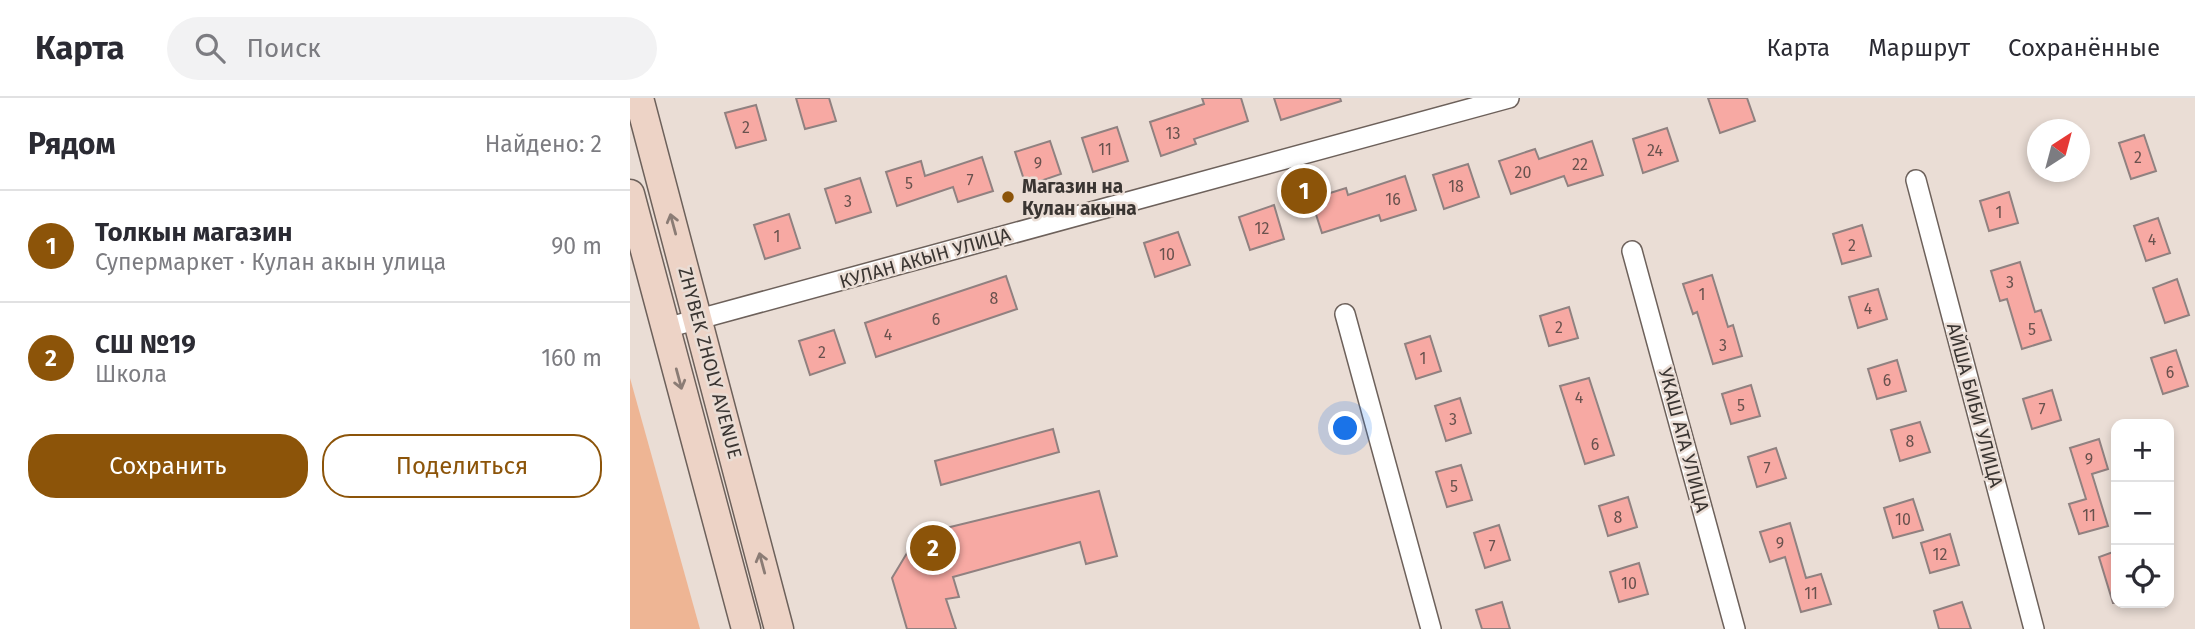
<!DOCTYPE html>
<html lang="ru">
<head>
<meta charset="utf-8">
<style>
	body { margin:0; font-family:"Fira Sans",sans-serif; background:#f2f2f3; color:#2b2b33 }
	.controls { position:absolute; right:21px; bottom:21px; display:grid; overflow:hidden; border-radius:14px; box-shadow:0 4px 10px #0003 }
	.controls button { width:63px; height:63px; display:grid; place-items:center; padding:0; border:0; border-bottom:2px solid #e1e1e2; background:#fff; color:#2b2b33; font:35px sans-serif }
	.compass { position:absolute; left:1397px; top:21px; width:63px; height:63px; border-radius:50%; background:#fff; box-shadow:0 4px 10px #0003; rotate:36deg }
	.you { position:absolute; left:716px; top:331px; width:24px; height:24px; margin:-18px; border:5px solid #fff; border-radius:50%; background:#1a73e8; box-shadow:0 0 0 10px #1a73e833 }
	.badge { display:grid; place-items:center; width:46px; height:46px; border-radius:50%; background:#8c5409; color:#fff; font-size:23px; font-weight:700 }
	.pin { position:absolute; translate:-50% -50%; border:4px solid #fff; box-shadow:0 2px 7px #0006 }
	.list { margin:0; padding:0; list-style:none }
	h2 { display:flex; justify-content:space-between; align-items:center; height:91px; margin:0; padding:0 28px; font-size:30px }
	h2 small { font-size:23px; font-weight:400; color:#7c7c81 }
	.list li { display:grid; grid-template-columns:46px 1fr auto; gap:21px; align-items:center; box-sizing:border-box; height:112px; padding:0 28px; border-top:2px solid #e1e1e2 }
	.list b { display:block; font-size:26px; white-space:nowrap }
	.list p { margin:0; font-size:23px; white-space:nowrap; color:#7c7c81 }
	.list em { font-size:23px; font-style:normal; color:#7c7c81 }
	.actions { display:flex; gap:14px; padding:21px 28px }
	.actions a { flex:1; padding:16px 0; border:2px solid #8c5409; border-radius:28px; text-align:center; font-size:24px; color:#8c5409 }
	.actions .main { background:#8c5409; color:#fff }
	.icon { flex:none; width:38px; height:38px; fill:none; stroke:currentColor; stroke-width:2; stroke-linecap:round; stroke-linejoin:round }
	.map { position:relative; flex:none; width:1565px; height:531px; overflow:hidden }
	header { display:flex; align-items:center; gap:42px; box-sizing:border-box; height:98px; padding:0 35px; background:#fff; border-bottom:2px solid #e1e1e2 }
	header strong { font-size:33px }
	nav { display:flex; gap:38px; margin-inline-start:auto; font-size:24px }
	.search { width:490px; height:63px; background:#f2f2f3; display:flex; align-items:center; gap:18px; box-sizing:border-box; padding:0 24px; border-radius:38px; color:#7c7c81; font-size:26px }
	main { display:flex }
	aside { flex:1; background:#fff }
	.map>svg:first-child { display:block }
</style>
</head>
<body>
<header>
<strong>Карта</strong>
<div class="search"><svg class="icon" aria-label="search" viewBox="0 0 24 24"><circle cx="10" cy="10" r="6"/><path d="M15 15l6 6"/></svg>Поиск</div>
<nav><a>Карта</a><a>Маршрут</a><a>Сохранённые</a></nav>
</header>
<main>
<aside>
<h2>Рядом<small>Найдено: 2</small></h2>
<ul class="list">
<li><span class="badge">1</span><div><b>Толкын магазин</b><p>Супермаркет · Кулан акын улица</p></div><em>90 m</em></li>
<li><span class="badge">2</span><div><b>СШ №19</b><p>Школа</p></div><em>160 m</em></li>
</ul>
<div class="actions"><a class="main">Сохранить</a><a>Поделиться</a></div>
</aside>
<div class="map">
<svg width="1565" height="531" viewBox="0 0 1565 531">
	<rect width="100%" height="100%" fill="#eaddd5"/>
	<path fill="#eeb594" d="M 0,280 L 70,531 L 0,531 Z"/>
	<g fill="#f7a9a3" stroke="#908180" stroke-width="2">
		<path d="M 166,0 L 199,0 L 206,23 L 175,31 Z"/>
		<path d="M 572,0 L 611,0 L 618,23 L 564,41 L 566,46 L 531,58 L 520,24 L 574,6 Z"/>
		<path d="M 644,0 L 710,0 L 711,3 L 651,22 Z"/>
		<path d="M 1078,0 L 1117,0 L 1125,23 L 1090,35 Z"/>
		<path d="M 126,7 L 136,42 L 106,50 L 95,15 Z"/>
		<path d="M 487,29 L 498,63 L 463,74 L 452,40 Z"/>
		<path d="M 1037,30 L 1048,63 L 1013,75 L 1003,41 Z"/>
		<path d="M 1514,37 L 1526,73 L 1501,81 L 1489,45 Z"/>
		<path d="M 420,43 L 431,76 L 396,88 L 385,54 Z"/>
		<path d="M 962,43 L 973,77 L 938,88 L 934,78 L 881,96 L 869,63 L 905,51 L 909,61 Z"/>
		<path d="M 352,59 L 363,93 L 328,104 L 323,89 L 267,108 L 256,74 L 291,63 L 295,78 Z"/>
		<path d="M 838,66 L 849,99 L 814,111 L 803,77 Z"/>
		<path d="M 775,78 L 786,112 L 751,123 L 749,117 L 692,135 L 681,101 L 716,90 L 718,97 Z"/>
		<path d="M 230,80 L 241,114 L 206,125 L 195,91 Z"/>
		<path d="M 1379,94 L 1388,125 L 1359,133 L 1350,103 Z"/>
		<path d="M 644,107 L 654,141 L 620,152 L 609,119 Z"/>
		<path d="M 159,116 L 170,150 L 135,161 L 124,127 Z"/>
		<path d="M 1528,120 L 1540,155 L 1516,163 L 1504,128 Z"/>
		<path d="M 1232,127 L 1241,158 L 1212,166 L 1203,136 Z"/>
		<path d="M 548,134 L 560,167 L 525,179 L 514,145 Z"/>
		<path d="M 1390,164 L 1405,214 L 1411,212 L 1421,242 L 1392,251 L 1377,201 L 1370,203 L 1361,173 Z"/>
		<path d="M 1082,177 L 1098,229 L 1103,227 L 1112,258 L 1083,266 L 1067,214 L 1063,216 L 1053,186 Z"/>
		<path d="M 376,178 L 387,211 L 246,259 L 235,225 Z"/>
		<path d="M 1547,181 L 1559,217 L 1535,225 L 1523,190 Z"/>
		<path d="M 1248,191 L 1257,221 L 1228,230 L 1219,199 Z"/>
		<path d="M 939,209 L 948,240 L 919,248 L 910,218 Z"/>
		<path d="M 204,232 L 215,265 L 180,277 L 169,243 Z"/>
		<path d="M 800,238 L 811,273 L 786,281 L 775,246 Z"/>
		<path d="M 1546,252 L 1558,288 L 1533,296 L 1521,260 Z"/>
		<path d="M 1267,262 L 1276,293 L 1247,301 L 1238,271 Z"/>
		<path d="M 959,280 L 984,357 L 955,366 L 930,288 Z"/>
		<path d="M 1121,287 L 1130,318 L 1101,326 L 1092,296 Z"/>
		<path d="M 1422,292 L 1431,322 L 1402,331 L 1393,301 Z"/>
		<path d="M 830,300 L 841,335 L 816,343 L 805,308 Z"/>
		<path d="M 1290,324 L 1300,354 L 1270,363 L 1261,332 Z"/>
		<path d="M 423,331 L 429,354 L 311,387 L 305,363 Z"/>
		<path d="M 1469,341 L 1478,371 L 1462,376 L 1478,428 L 1449,436 L 1439,406 L 1456,401 L 1440,350 Z"/>
		<path d="M 1146,350 L 1156,380 L 1127,389 L 1118,359 Z"/>
		<path d="M 831,367 L 842,402 L 817,409 L 806,374 Z"/>
		<path d="M 469,393 L 487,458 L 456,466 L 450,444 L 323,479 L 329,499 L 316,501 L 326,531 L 277,531 L 262,480 L 280,450 L 319,440 L 316,430 Z"/>
		<path d="M 998,399 L 1007,429 L 978,438 L 969,408 Z"/>
		<path d="M 1283,401 L 1293,432 L 1263,440 L 1254,410 Z"/>
		<path d="M 1160,425 L 1176,480 L 1191,476 L 1201,506 L 1171,514 L 1155,459 L 1140,464 L 1130,434 Z"/>
		<path d="M 869,427 L 880,462 L 855,470 L 844,435 Z"/>
		<path d="M 1320,436 L 1329,467 L 1300,475 L 1291,445 Z"/>
		<path d="M 1486,453 L 1486,505 L 1483,505 L 1469,459 Z"/>
		<path d="M 1009,465 L 1018,496 L 989,504 L 980,474 Z"/>
		<path d="M 872,504 L 880,531 L 852,531 L 846,512 Z"/>
		<path d="M 1332,504 L 1341,531 L 1309,531 L 1304,513 Z"/>
	</g>
	<g fill="none" stroke-linecap="round" stroke-linejoin="round">
		<g stroke="#6d615b" stroke-width="22">
			<g id="street">
				<path d="M 1286,82 L 1404,531"/>
				<path d="M 1002,153 L 1105,531"/>
				<path d="M 715,216 L 801,531"/>
				<path d="M 36,230 L 879,0"/>
			</g>
		</g>
		<g stroke="#6d615b" stroke-width="31">
			<g id="secondary">
				<path d="M 9,0 L 149,531"/>
				<path d="M 0,96 L 116,531"/>
			</g>
		</g>
		<use href="#street" stroke="#fff" stroke-width="19"/>
		<use href="#secondary" stroke="#edd3c6" stroke-width="28"/>
	</g>
	<defs><path id="oneway-shaft" d="M-6 0H5M1.5-3L5.5 0L1.5 3" fill="none" stroke-width="1.6" stroke-linecap="round" stroke-linejoin="round" transform="scale(1.75)"/></defs>
	<g stroke="#8b7c75">
		<use href="#oneway-shaft" transform="translate(43 126) rotate(-105)"/>
		<use href="#oneway-shaft" transform="translate(49 281) rotate(75)"/>
		<use href="#oneway-shaft" transform="translate(132 465) rotate(-105)"/>
	</g>
	<circle fill="#8c5409" stroke="#eaddd5" stroke-width="2.5" cx="378" cy="99" r="7"/>
	<g text-anchor="middle" dominant-baseline="central" stroke-width="5" stroke-linejoin="round" paint-order="stroke">
		<g font-size="16" fill="#69524e">
			<text x="116" y="29">2</text>
			<text x="543" y="35">13</text>
			<text x="475" y="51">11</text>
			<text x="1025" y="52">24</text>
			<text x="1508" y="59">2</text>
			<text x="408" y="65">9</text>
			<text x="950" y="66">22</text>
			<text x="893" y="74">20</text>
			<text x="340" y="82">7</text>
			<text x="279" y="85">5</text>
			<text x="826" y="88">18</text>
			<text x="763" y="101">16</text>
			<text x="218" y="103">3</text>
			<text x="1369" y="114">1</text>
			<text x="632" y="130">12</text>
			<text x="147" y="138">1</text>
			<text x="1522" y="141">4</text>
			<text x="1222" y="147">2</text>
			<text x="537" y="156">10</text>
			<text x="1380" y="184">3</text>
			<text x="1072" y="196">1</text>
			<text x="364" y="200">8</text>
			<text x="1238" y="210">4</text>
			<text x="306" y="221">6</text>
			<text x="929" y="229">2</text>
			<text x="1402" y="231">5</text>
			<text x="258" y="236">4</text>
			<text x="1093" y="247">3</text>
			<text x="192" y="254">2</text>
			<text x="793" y="260">1</text>
			<text x="1540" y="274">6</text>
			<text x="1257" y="282">6</text>
			<text x="949" y="299">4</text>
			<text x="1111" y="307">5</text>
			<text x="1412" y="311">7</text>
			<text x="823" y="321">3</text>
			<text x="1280" y="343">8</text>
			<text x="965" y="346">6</text>
			<text x="1459" y="361">9</text>
			<text x="1137" y="370">7</text>
			<text x="824" y="388">5</text>
			<text x="1459" y="417">11</text>
			<text x="988" y="419">8</text>
			<text x="1273" y="421">10</text>
			<text x="1150" y="445">9</text>
			<text x="862" y="448">7</text>
			<text x="1310" y="456">12</text>
			<text x="999" y="485">10</text>
			<text x="1181" y="495">11</text>
		</g>
		<g font-size="19" font-weight="bold" fill="#3a3532" stroke="#eaddd5" text-anchor="start">
			<text x="392" y="88">Магазин на<tspan x="392" dy="22">Кулан акына</tspan></text>
		</g>
		<g font-size="19" fill="#3a3532" stroke="#eaddd5">
			<text transform="translate(295 160) rotate(-16)">КУЛАН АКЫН УЛИЦА</text>
			<text transform="translate(80 265) rotate(75)">ZHYBEK ZHOLY AVENUE</text>
			<text transform="translate(1345 307) rotate(75)">АЙША БИБИ УЛИЦА</text>
			<text transform="translate(1054 342) rotate(75)">УКАШ АТА УЛИЦА</text>
		</g>
	</g>
</svg>
<div class="controls">
<button>+</button>
<button>−</button>
<button><svg class="icon" aria-label="locate" viewBox="0 0 24 24"><circle cx="12" cy="12" r="6"/><path d="M12 2v4M12 18v4M2 12h4M18 12h4"/></svg></button>
</div>
<svg class="compass" viewBox="-18 -18 36 36"><path d="M0-13l5 13h-10z" fill="#e53935"/><path d="M0 13l5-13h-10z" fill="#7c7c81"/></svg>
<div class="you"></div>
<div class="pin badge" style="left:674px;top:93px">1</div>
<div class="pin badge" style="left:303px;top:450px">2</div>
</div>
</main>
</body>
</html>
